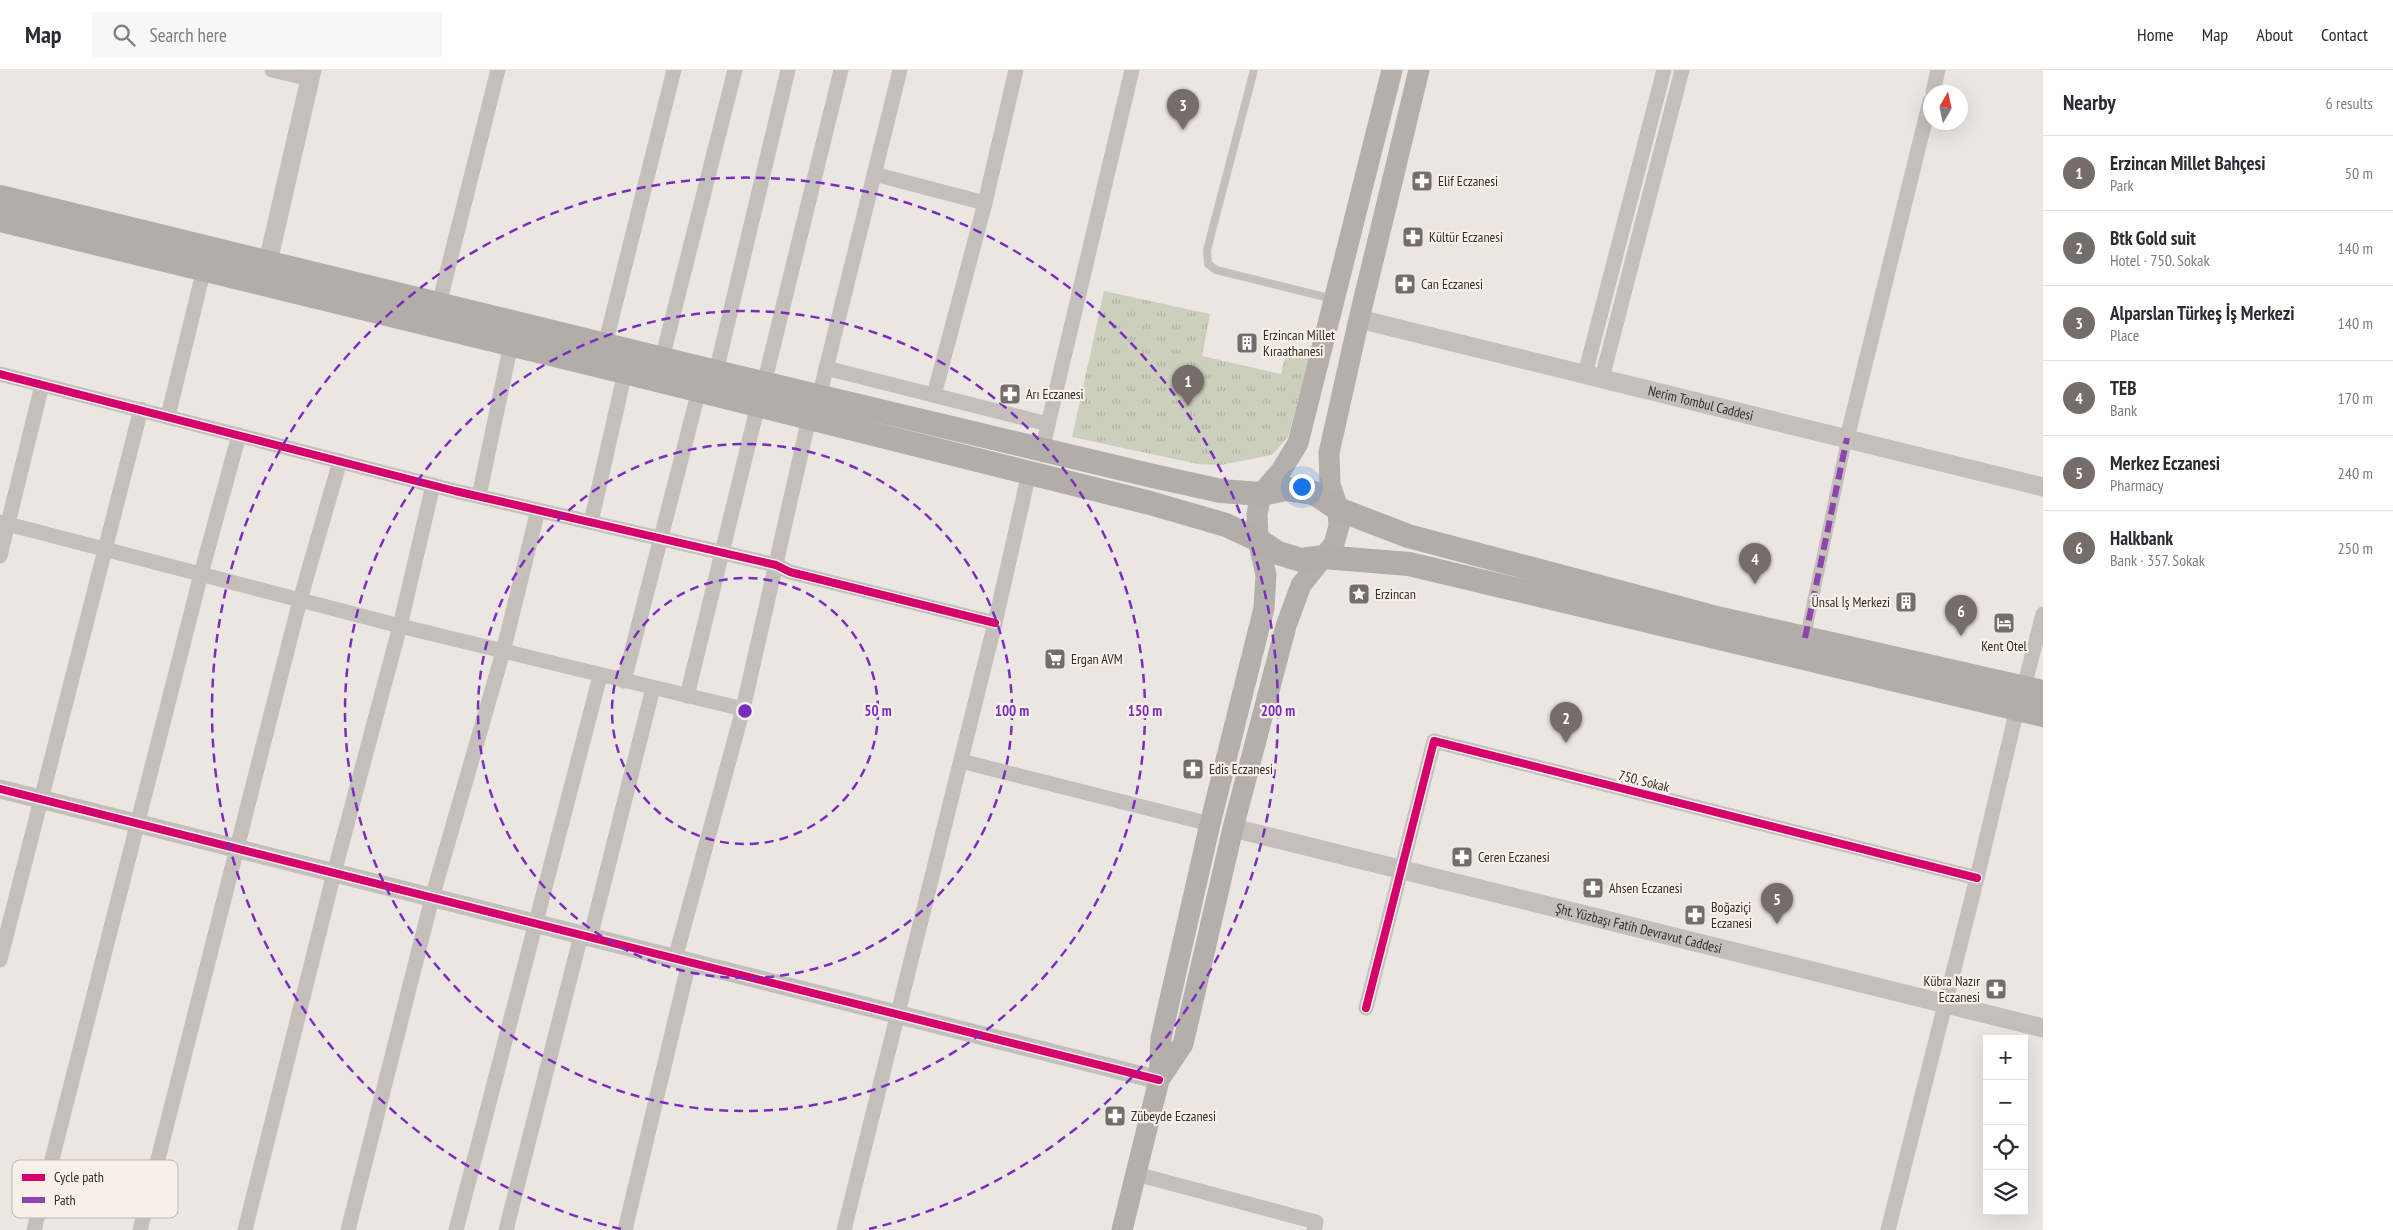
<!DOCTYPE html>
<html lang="en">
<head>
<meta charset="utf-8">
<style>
	body { margin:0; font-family:"PT Sans Narrow",sans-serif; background:#f7f7f7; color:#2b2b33 }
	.controls { position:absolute; right:15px; bottom:15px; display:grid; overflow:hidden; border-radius:0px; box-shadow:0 5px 20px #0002 }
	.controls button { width:45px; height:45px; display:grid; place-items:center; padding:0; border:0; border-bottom:1px solid #e1e1e2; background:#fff; color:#2b2b33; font:25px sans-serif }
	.compass { position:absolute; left:1923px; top:15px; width:45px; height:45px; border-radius:50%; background:#fff; box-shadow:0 5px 20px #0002; rotate:9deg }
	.you { position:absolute; left:1301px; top:416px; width:18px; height:18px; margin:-12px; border:4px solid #fff; border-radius:50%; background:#1a73e8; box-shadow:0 0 0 8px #1a73e833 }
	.badge { display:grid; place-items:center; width:32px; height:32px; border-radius:50%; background:#746d6a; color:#fff; font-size:16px; font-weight:700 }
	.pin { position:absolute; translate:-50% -41px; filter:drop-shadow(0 1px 2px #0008) }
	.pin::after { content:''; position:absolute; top:26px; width:18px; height:15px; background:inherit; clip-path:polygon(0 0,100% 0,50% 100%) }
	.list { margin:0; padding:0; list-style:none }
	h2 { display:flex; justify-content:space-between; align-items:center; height:65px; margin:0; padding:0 20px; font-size:21px }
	h2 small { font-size:16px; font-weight:400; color:#7c7c81 }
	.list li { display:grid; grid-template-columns:32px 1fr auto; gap:15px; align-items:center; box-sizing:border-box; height:75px; padding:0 20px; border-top:1px solid #e1e1e2 }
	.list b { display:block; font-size:19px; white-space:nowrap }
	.list p { margin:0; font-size:16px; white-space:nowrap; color:#7c7c81 }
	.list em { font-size:16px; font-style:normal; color:#7c7c81 }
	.icon { flex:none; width:28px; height:28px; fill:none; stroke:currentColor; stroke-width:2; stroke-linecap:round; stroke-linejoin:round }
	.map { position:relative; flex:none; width:2043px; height:1160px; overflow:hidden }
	header { display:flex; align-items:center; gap:30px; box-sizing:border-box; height:70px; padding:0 25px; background:#fff; border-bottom:1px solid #e1e1e2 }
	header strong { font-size:24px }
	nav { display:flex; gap:28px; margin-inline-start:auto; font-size:18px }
	.search { width:350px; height:45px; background:#f7f7f7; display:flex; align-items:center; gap:12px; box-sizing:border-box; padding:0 18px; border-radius:0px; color:#7c7c81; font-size:19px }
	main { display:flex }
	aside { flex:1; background:#fff }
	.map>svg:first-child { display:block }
</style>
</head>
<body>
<header>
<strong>Map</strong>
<div class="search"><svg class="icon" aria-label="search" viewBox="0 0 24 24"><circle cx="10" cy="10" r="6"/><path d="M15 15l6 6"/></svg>Search here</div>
<nav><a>Home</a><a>Map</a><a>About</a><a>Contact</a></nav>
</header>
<main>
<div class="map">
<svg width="2043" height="1160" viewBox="0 0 2043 1160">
	<defs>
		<pattern id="park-tufts" width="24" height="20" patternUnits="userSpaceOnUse" patternTransform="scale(1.25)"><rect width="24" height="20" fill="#cdcfbd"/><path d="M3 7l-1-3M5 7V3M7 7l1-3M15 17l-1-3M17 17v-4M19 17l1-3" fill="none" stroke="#b1b2a2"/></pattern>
	</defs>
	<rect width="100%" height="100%" fill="#ebe6e2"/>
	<path fill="url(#park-tufts)" d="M 1104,221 L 1210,244 L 1202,286 L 1281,304 L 1286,283 L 1309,288 L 1288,367 L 1272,385 L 1221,395 L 1198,394 L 1072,367 Z"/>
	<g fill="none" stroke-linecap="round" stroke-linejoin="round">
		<path stroke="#c4bfbb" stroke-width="8" d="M 1254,0 L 1207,180 L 1208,194 L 1216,200 L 1333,229"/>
		<path stroke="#c4bfbb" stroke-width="11" d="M 1805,568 L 1847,368"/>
		<g stroke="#c4bfbb" stroke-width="15">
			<path d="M 272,0 L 310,9"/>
			<path d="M 1933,22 L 1938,0"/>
			<path d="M 874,104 L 985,133"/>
			<path d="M 439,234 L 498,0"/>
			<path d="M 605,275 L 674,0"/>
			<path d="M 662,289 L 735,0"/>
			<path d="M 826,298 L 1048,354"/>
			<path d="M 716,302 L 788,0"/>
			<path d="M 0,304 L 455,421 L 776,495 L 790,502 L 995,553"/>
			<path d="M 1585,304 L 1664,0"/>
			<path d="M 1602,308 L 1682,0"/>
			<path d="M 764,314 L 841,0"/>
			<path d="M 934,325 L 985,133 L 1016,0"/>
			<path d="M 819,327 L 900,0"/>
			<path d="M 168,346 L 204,199"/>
			<path d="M 1847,368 L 1930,31"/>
			<path d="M 1042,380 L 1132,0"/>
			<path d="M 479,426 L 511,274"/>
			<path d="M 0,452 L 400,556 L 743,639"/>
			<path d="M 591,452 L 625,302"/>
			<path d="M 0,486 L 42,315"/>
			<path d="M 624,611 L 699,320"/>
			<path d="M 2024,617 L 2043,544"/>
			<path d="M 687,626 L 758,335"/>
			<path d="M 961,691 L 1210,754"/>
			<path d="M 590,868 L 653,618"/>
			<path d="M 675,889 L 743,639 L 809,348"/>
			<path d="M 0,890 L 141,339"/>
			<path d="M 1366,938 L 1434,671 L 1977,808"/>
			<path d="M 1136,1104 L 1316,1152 L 1314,1160"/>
			<path d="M 34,1160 L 201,504 L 239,365"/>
			<path d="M 140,1160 L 300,530 L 340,391"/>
			<path d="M 245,1160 L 334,803 L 400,556 L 433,415"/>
			<path d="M 348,1160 L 432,828 L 503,582 L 538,440"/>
			<path d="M 456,1160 L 600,606"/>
			<path d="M 506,1160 L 581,865"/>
			<path d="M 625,1160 L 689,892"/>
			<path d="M 844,1160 L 995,553 L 1029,403"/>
			<path d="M 1888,1160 L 1977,808 L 2017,639"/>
		</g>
		<g stroke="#c4bfbb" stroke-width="19">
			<path d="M 268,192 L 312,0"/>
			<path id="s1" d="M 1359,249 L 2043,417"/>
			<path d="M 0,719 L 1159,1010"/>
			<path id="s2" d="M 1233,758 L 2043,958"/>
		</g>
		<g stroke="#b5afac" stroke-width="21">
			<path d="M 1159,1010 L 1183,974 L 1233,758 L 1286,556 L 1301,515 L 1334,474 L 1339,456 L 1338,439 L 1330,414 L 1329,383 L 1359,249 L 1419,0"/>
			<path d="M 1122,1160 L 1159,1010 L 1161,968 L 1210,754 L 1264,538 L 1266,505 L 1258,470 L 1257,444 L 1261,424 L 1281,401 L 1298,373 L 1392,0"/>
		</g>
		<g stroke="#b3ada9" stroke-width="24">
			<path d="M 0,127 L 716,302 L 1153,406 L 1221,421 L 1261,424 L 1286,419 L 1314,423 L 1338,439 L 1408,466 L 1721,549 L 2043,622"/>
			<path d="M 0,150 L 625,302 L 1150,433 L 1226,455 L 1258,470 L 1278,483 L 1301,490 L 1323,487 L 1409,494 L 2043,645"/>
		</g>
		<path stroke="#8e44ad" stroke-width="6" stroke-dasharray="12 6" stroke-linecap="butt" d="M 1805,568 L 1847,368"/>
		<g stroke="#f7f0e9" stroke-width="11">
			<g id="cycleway">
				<path d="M 0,304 L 455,421 L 776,495 L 790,502 L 995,553"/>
				<path d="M 0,719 L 1159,1010"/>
				<path d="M 1366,938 L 1434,671 L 1977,808"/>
			</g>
		</g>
		<use href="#cycleway" stroke="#d6006c" stroke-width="8"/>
	</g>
	<g fill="none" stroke="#7b2cbf" stroke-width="2.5" stroke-dasharray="9 6">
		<circle cx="745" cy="641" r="133"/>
		<circle cx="745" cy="641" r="267"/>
		<circle cx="745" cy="641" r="400"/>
		<path d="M621 1159A533 533 0 1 1 869 1159"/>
	</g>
	<defs>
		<g id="pharmacy-square" transform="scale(1.125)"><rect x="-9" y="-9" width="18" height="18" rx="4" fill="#746d6a" stroke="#f7f0e9"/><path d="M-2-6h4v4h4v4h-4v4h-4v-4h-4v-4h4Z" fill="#fff"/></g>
		<g id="building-square" transform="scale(1.125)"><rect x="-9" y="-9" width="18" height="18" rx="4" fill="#746d6a" stroke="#f7f0e9"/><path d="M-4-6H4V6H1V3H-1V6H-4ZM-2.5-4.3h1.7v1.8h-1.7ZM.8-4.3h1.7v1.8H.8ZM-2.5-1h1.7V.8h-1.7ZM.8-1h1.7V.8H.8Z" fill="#fff"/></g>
		<g id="sight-square" transform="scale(1.125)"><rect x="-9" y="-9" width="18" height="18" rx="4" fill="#746d6a" stroke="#f7f0e9"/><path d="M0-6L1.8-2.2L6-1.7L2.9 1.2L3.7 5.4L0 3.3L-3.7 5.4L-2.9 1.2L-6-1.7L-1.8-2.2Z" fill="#fff"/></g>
		<g id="hotel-square" transform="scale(1.125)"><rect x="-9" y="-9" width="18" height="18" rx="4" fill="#746d6a" stroke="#f7f0e9"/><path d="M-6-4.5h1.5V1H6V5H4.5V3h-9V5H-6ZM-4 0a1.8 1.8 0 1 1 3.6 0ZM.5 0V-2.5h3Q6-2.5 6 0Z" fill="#fff"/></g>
		<g id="supermarket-square" transform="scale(1.125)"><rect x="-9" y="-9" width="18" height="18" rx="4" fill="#746d6a" stroke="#f7f0e9"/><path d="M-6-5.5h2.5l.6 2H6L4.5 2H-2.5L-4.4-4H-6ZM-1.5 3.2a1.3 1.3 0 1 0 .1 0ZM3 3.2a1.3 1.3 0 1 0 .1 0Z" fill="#fff"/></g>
	</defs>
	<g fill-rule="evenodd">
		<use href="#pharmacy-square" x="1422" y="111"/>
		<use href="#pharmacy-square" x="1413" y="167"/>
		<use href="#pharmacy-square" x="1405" y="214"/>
		<use href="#building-square" x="1247" y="273"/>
		<use href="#pharmacy-square" x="1010" y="324"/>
		<use href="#sight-square" x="1359" y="524"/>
		<use href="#building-square" x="1906" y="532"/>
		<use href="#hotel-square" x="2004" y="553"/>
		<use href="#supermarket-square" x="1055" y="589"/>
		<use href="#pharmacy-square" x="1193" y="699"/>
		<use href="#pharmacy-square" x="1462" y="787"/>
		<use href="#pharmacy-square" x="1593" y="818"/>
		<use href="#pharmacy-square" x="1695" y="845"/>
		<use href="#pharmacy-square" x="1996" y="919"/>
		<use href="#pharmacy-square" x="1115" y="1046"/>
	</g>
	<g text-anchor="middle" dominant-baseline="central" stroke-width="4.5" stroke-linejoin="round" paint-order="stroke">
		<g font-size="14" fill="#342c29" stroke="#f7f0e9" text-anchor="start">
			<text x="1438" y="111">Elif Eczanesi</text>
			<text x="1429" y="167">Kültür Eczanesi</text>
			<text x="1421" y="214">Can Eczanesi</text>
			<text x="1263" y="265">Erzincan Millet<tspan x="1263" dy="16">Kıraathanesi</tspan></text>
			<text x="1026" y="324">Arı Eczanesi</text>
			<text x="1375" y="524">Erzincan</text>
			<text x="1890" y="532" text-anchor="end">Ünsal İş Merkezi</text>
			<text x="2004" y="576" text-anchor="middle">Kent Otel</text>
			<text x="1071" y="589">Ergan AVM</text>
			<text x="1209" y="699">Edis Eczanesi</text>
			<text x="1478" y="787">Ceren Eczanesi</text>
			<text x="1609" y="818">Ahsen Eczanesi</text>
			<text x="1711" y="837">Boğaziçi<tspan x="1711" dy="16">Eczanesi</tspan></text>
			<text x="1980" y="911" text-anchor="end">Kübra Nazır<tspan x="1980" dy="16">Eczanesi</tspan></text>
			<text x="1131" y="1046">Zübeyde Eczanesi</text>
		</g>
		<g font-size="14" fill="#342c29" stroke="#f7f0e9">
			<text stroke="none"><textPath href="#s1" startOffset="352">Nerim Tombul Caddesi</textPath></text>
			<text transform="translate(1644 711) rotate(14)">750. Sokak</text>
			<text stroke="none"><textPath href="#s2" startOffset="418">Şht. Yüzbaşı Fatih Devravut Caddesi</textPath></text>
		</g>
	</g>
	<rect x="12" y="1090" width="166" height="58" rx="8" fill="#f7f0e9" stroke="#bcb5af" stroke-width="1"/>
	<rect x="22" y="1104" width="23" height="7" fill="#d6006c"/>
	<rect x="22" y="1127" width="23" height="6" fill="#8e44ad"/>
	<g font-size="14" fill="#342c29">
		<text x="54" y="1112">Cycle path</text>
		<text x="54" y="1135">Path</text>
	</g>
	<circle cx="745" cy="641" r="8" fill="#7b2cbf" stroke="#f7f0e9" stroke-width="2.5"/>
	<g font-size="15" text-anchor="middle" font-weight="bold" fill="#7b2cbf" stroke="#f7f0e9" stroke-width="4.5" stroke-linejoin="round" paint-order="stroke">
		<text x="878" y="646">50 m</text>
		<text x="1012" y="646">100 m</text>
		<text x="1145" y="646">150 m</text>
		<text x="1278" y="646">200 m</text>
	</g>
</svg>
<div class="controls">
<button>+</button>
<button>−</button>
<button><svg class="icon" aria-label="locate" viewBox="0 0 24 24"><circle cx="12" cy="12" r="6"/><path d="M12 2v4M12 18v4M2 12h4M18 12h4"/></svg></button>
<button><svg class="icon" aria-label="layers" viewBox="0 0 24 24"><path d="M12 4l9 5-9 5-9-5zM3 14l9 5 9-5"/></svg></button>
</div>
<svg class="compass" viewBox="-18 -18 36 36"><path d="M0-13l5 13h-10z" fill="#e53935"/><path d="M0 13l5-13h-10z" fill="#7c7c81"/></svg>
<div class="you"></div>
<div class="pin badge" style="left:1188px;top:336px">1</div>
<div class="pin badge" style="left:1566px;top:673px">2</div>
<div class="pin badge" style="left:1183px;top:60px">3</div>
<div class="pin badge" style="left:1755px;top:514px">4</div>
<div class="pin badge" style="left:1777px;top:854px">5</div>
<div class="pin badge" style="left:1961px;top:566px">6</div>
</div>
<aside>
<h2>Nearby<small>6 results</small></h2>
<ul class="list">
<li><span class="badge">1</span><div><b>Erzincan Millet Bahçesi</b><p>Park</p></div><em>50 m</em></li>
<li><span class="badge">2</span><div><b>Btk Gold suit</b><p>Hotel · 750. Sokak</p></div><em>140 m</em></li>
<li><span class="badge">3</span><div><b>Alparslan Türkeş İş Merkezi</b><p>Place</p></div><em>140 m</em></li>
<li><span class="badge">4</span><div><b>TEB</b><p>Bank</p></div><em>170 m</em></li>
<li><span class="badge">5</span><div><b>Merkez Eczanesi</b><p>Pharmacy</p></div><em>240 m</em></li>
<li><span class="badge">6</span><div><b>Halkbank</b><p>Bank · 357. Sokak</p></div><em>250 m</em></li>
</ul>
</aside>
</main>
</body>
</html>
